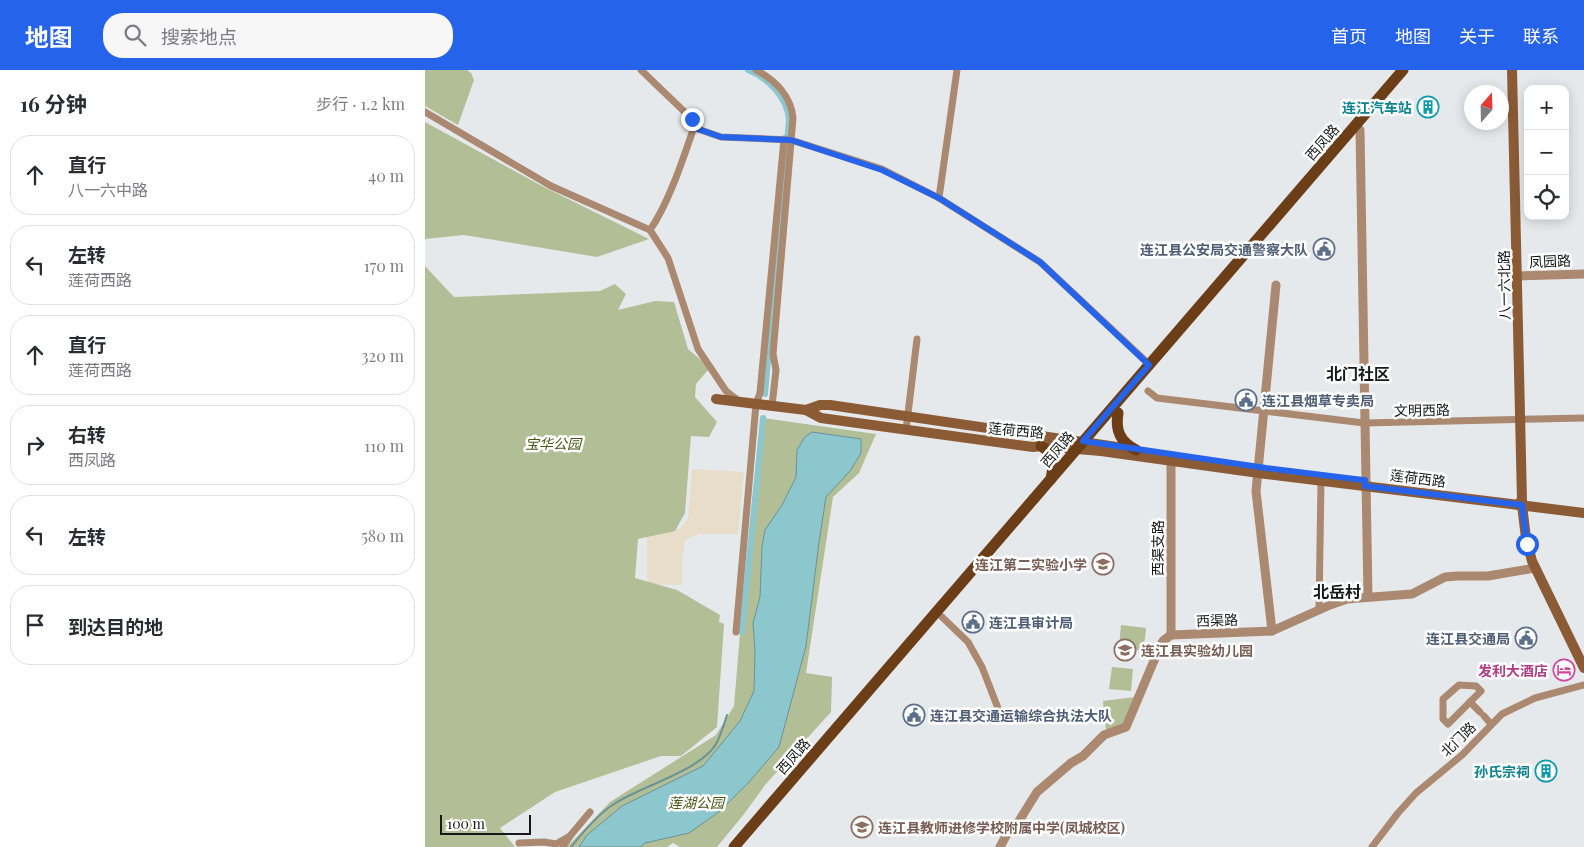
<!DOCTYPE html>
<html lang="zh">
<head>
<meta charset="utf-8">
<style>
	body { margin:0; font-family:"Playfair Display","Noto Sans SC",serif; background:#f7f7f7; color:#2b2b33 }
	.controls { position:absolute; right:15px; top:15px; display:grid; overflow:hidden; border-radius:10px; box-shadow:0 2px 12px #0003 }
	.controls button { width:45px; height:45px; display:grid; place-items:center; padding:0; border:0; border-bottom:1px solid #e1e1e2; background:#fff; color:#2b2b33; font:25px sans-serif }
	.compass { position:absolute; left:1039px; top:15px; width:45px; height:45px; border-radius:50%; background:#fff; box-shadow:0 2px 12px #0003; rotate:20deg }
	.scale { position:absolute; left:15px; bottom:12px; width:91px; box-sizing:border-box; padding-left:5px; border:2px solid #171818; border-top:0; font-size:14px; line-height:18px; white-space:nowrap; color:#171818; -webkit-text-stroke:4px #fff; paint-order:stroke }
	.stop { position:absolute; width:15px; height:15px; margin:-11px; border:4px solid #2563eb; border-radius:50%; background:#fff }
	.stop.end { background:#2563eb; border-color:#fff; box-shadow:0 1px 5px #0008 }
	.list { margin:0; padding:0; list-style:none }
	h2 { display:flex; justify-content:space-between; align-items:center; height:65px; margin:0; padding:0 20px; font-size:21px }
	h2 small { font-size:16px; font-weight:400; color:#7c7c81 }
	.list li { display:grid; grid-template-columns:32px 1fr auto; gap:15px; align-items:center; box-sizing:border-box; height:80px; margin:0 10px 10px; padding:0 10px; border:1px solid #e1e1e2; border-radius:20px }
	.list b { display:block; font-size:19px; white-space:nowrap }
	.list p { margin:0; font-size:16px; white-space:nowrap; color:#7c7c81 }
	.list em { font-size:16px; font-style:normal; color:#7c7c81 }
	.icon { flex:none; width:28px; height:28px; fill:none; stroke:currentColor; stroke-width:2; stroke-linecap:round; stroke-linejoin:round }
	.map { position:relative; flex:none; width:1159px; height:777px; overflow:hidden }
	header { display:flex; align-items:center; gap:30px; box-sizing:border-box; height:70px; padding:0 25px; background:#2563eb; color:#fff }
	header strong { font-size:24px }
	nav { display:flex; gap:28px; margin-inline-start:auto; font-size:18px }
	.search { width:350px; height:45px; background:#f7f7f7; display:flex; align-items:center; gap:12px; box-sizing:border-box; padding:0 18px; border-radius:20px; color:#7c7c81; font-size:19px }
	main { display:flex }
	aside { flex:1; background:#fff }
	.map>svg:first-child { display:block }
</style>
</head>
<body>
<header>
<strong>地图</strong>
<div class="search"><svg class="icon" aria-label="search" viewBox="0 0 24 24"><circle cx="10" cy="10" r="6"/><path d="M15 15l6 6"/></svg>搜索地点</div>
<nav><a>首页</a><a>地图</a><a>关于</a><a>联系</a></nav>
</header>
<main>
<aside>
<h2>16 分钟<small>步行 · 1.2 km</small></h2>
<ul class="list">
<li><svg class="icon" aria-label="ahead" viewBox="0 0 24 24"><path d="M12 20V5M6 11l6-6 6 6"/></svg><div><b>直行</b><p>八一六中路</p></div><em>40 m</em></li>
<li><svg class="icon" aria-label="left" viewBox="0 0 24 24"><path d="M17 20v-9H6M10 6l-5 5 5 5"/></svg><div><b>左转</b><p>莲荷西路</p></div><em>170 m</em></li>
<li><svg class="icon" aria-label="ahead" viewBox="0 0 24 24"><path d="M12 20V5M6 11l6-6 6 6"/></svg><div><b>直行</b><p>莲荷西路</p></div><em>320 m</em></li>
<li><svg class="icon" aria-label="right" viewBox="0 0 24 24"><path d="M7 20v-9h11M14 6l5 5-5 5"/></svg><div><b>右转</b><p>西凤路</p></div><em>110 m</em></li>
<li><svg class="icon" aria-label="left" viewBox="0 0 24 24"><path d="M17 20v-9H6M10 6l-5 5 5 5"/></svg><div><b>左转</b></div><em>580 m</em></li>
<li><svg class="icon" aria-label="arrive" viewBox="0 0 24 24"><path d="M6 21V4h12l-3 4 3 4H6"/></svg><div><b>到达目的地</b></div></li>
</ul>
</aside>
<div class="map">
<svg width="1159" height="777" viewBox="0 0 1159 777">
	<rect width="100%" height="100%" fill="#e6e9eb"/>
	<path fill="#e8ddc9" d="M 267,399 L 319,402 L 313,464 L 274,464 L 260,470 L 257,488 L 257,515 L 222,514 L 222,464 L 254,459 L 263,449 Z"/>
	<g fill="#b2be96">
		<path d="M 0,0 L 42,0 L 46,3 L 49,10 L 33,55 L 0,36 Z"/>
		<path d="M 0,52 L 117,116 L 224,169 L 172,187 L 39,165 L 0,169 Z"/>
		<path d="M 0,196 L 29,227 L 175,221 L 190,214 L 201,224 L 193,240 L 230,231 L 249,232 L 263,279 L 277,291 L 283,300 L 271,314 L 270,327 L 292,352 L 284,367 L 266,366 L 260,443 L 250,461 L 213,469 L 210,508 L 252,520 L 295,545 L 294,552 L 299,554 L 292,657 L 256,686 L 236,686 L 130,722 L 75,758 L 90,777 L 0,777 Z"/>
		<path d="M 338,348 L 451,364 L 434,403 L 408,427 L 381,603 L 407,607 L 406,642 L 340,715 L 319,744 L 292,777 L 255,777 L 248,773 L 242,777 L 142,777 L 185,732 L 291,665 L 309,636 L 317,539 Z"/>
		<path d="M 696,555 L 721,558 L 720,569 L 715,580 L 694,577 Z"/>
		<path d="M 687,597 L 708,599 L 706,621 L 684,619 Z"/>
		<path d="M 710,627 L 701,653 L 681,662 L 678,631 Z"/>
	</g>
	<path fill="#8cc7ce" stroke="#699297" d="M 387,362 L 436,369 L 436,383 L 425,401 L 401,427 L 394,472 L 381,576 L 354,677 L 324,712 L 295,741 L 264,763 L 220,773 L 215,777 L 154,777 L 162,765 L 197,736 L 278,696 L 315,651 L 329,621 L 330,581 L 328,553 L 335,527 L 337,477 L 340,460 L 357,435 L 371,407 L 372,380 L 379,368 Z"/>
	<g fill="none" stroke-linecap="round" stroke-linejoin="round">
		<path stroke="#699297" stroke-width="2" d="M 146,777 C 158,762 173,744 189,734 C 216,716 275,701 291,674 C 296,665 299,654 302,645"/>
		<g stroke="#8cc7ce" stroke-width="6">
			<path d="M 323,0 C 343,8 362,27 364,50 L 340,324"/>
			<path d="M 317,562 L 338,348"/>
		</g>
		<g stroke="#ab8971" stroke-width="7">
			<path d="M 216,0 L 267,49 L 270,54 C 259,86 244,133 225,160"/>
			<path d="M 331,0 C 350,10 366,26 368,48 L 348,284 L 351,300 L 347,336"/>
			<path d="M 0,42 L 126,116 L 225,160 L 243,188 L 273,279 L 301,321 L 314,331"/>
			<path d="M 270,54 L 273,59 L 296,67 L 366,70 L 457,99 L 514,128 L 615,192 L 725,295"/>
			<path d="M 514,128 L 532,0"/>
			<path d="M 723,321 L 732,328 L 939,353 L 1159,348"/>
			<path d="M 481,360 L 492,269"/>
			<path d="M 894,540 L 896,411"/>
			<path d="M 517,547 L 543,572 L 557,597 L 576,646"/>
			<path d="M 311,562 L 331,334 L 335,323 L 359,69"/>
			<path d="M 1034,615 L 1051,616 L 1056,621 L 1023,654 L 1018,649 L 1018,629 Z"/>
			<path d="M 1045,632 L 1055,642"/>
			<path d="M 1059,646 L 1066,654"/>
			<path d="M 94,773 L 119,772 L 131,774 L 145,766"/>
			<path d="M 138,777 L 145,766 L 165,742"/>
			<path d="M 947,777 L 973,743 L 991,723 L 1037,685 L 1077,644 L 1110,628 L 1159,615"/>
		</g>
		<g stroke="#ab8971" stroke-width="9">
			<path d="M 935,60 L 943,527"/>
			<path d="M 1092,206 L 1159,204"/>
			<path d="M 746,391 L 746,565"/>
			<path d="M 847,561 L 831,421 L 851,215"/>
			<path d="M 575,777 L 582,764 L 594,751 L 612,722 L 646,693 L 658,686 L 679,665 L 701,657 L 736,574 L 739,570 L 746,565 L 847,561 L 905,535 L 922,529 L 987,524 L 1020,507 L 1032,506 L 1063,506 L 1110,498"/>
		</g>
		<g stroke="#8b5b36" stroke-width="10">
			<path d="M 1087,0 L 1097,430 L 1095,432 L 1097,435 L 1101,468 L 1107,491 L 1159,598"/>
			<path d="M 291,329 L 381,340 L 396,348 L 608,377 L 616,376 L 676,381 L 841,404 L 1159,443"/>
			<path d="M 381,340 L 395,335 L 405,335 L 692,377"/>
		</g>
		<g stroke="#6c3e17" stroke-width="11">
			<path d="M 693,343 C 690,360 695,372 711,380"/>
			<path d="M 616,376 C 630,384 629,395 626,409"/>
			<path d="M 309,777 L 978,0"/>
		</g>
	</g>
	<g fill="none" stroke-linecap="round" stroke-linejoin="round">
		<path stroke="#2563eb" stroke-width="6" d="M 267,49 L 273,59 L 296,67 L 366,70 L 457,100 L 514,128 L 615,192 L 724,295 L 658,371 L 841,398 L 938,410 L 940,410 L 940,416 L 1097,435 L 1102,474"/>
	</g>
	<defs>
		<g id="building-ring" transform="scale(1.125)"><circle r="9.5" fill="#fff" stroke="#0f9aa8" stroke-width="1.5"/><path d="M-4-6H4V6H1V3H-1V6H-4ZM-2.5-4.3h1.7v1.8h-1.7ZM.8-4.3h1.7v1.8H.8ZM-2.5-1h1.7V.8h-1.7ZM.8-1h1.7V.8H.8Z" fill="#0f9aa8"/></g>
		<g id="civic-ring" transform="scale(1.125)"><circle r="9.5" fill="#fff" stroke="#5c6f8a" stroke-width="1.5"/><path d="M-.6-6.5H3V-4.5H.6V-3L4-1V1h2V6H-6V1h2V-1L-.6-3ZM-1.2 2.5V6h2.4V2.5Z" fill="#5c6f8a"/></g>
		<g id="school-ring" transform="scale(1.125)"><circle r="9.5" fill="#fff" stroke="#8d6e63" stroke-width="1.5"/><path d="M0-5L7-2L0 1L-7-2ZM-4 1L0 2.5L4 1V4Q0 6-4 4Z" fill="#8d6e63"/></g>
		<g id="hotel-ring" transform="scale(1.125)"><circle r="9.5" fill="#fff" stroke="#d1479c" stroke-width="1.5"/><path d="M-6-4.5h1.5V1H6V5H4.5V3h-9V5H-6ZM-4 0a1.8 1.8 0 1 1 3.6 0ZM.5 0V-2.5h3Q6-2.5 6 0Z" fill="#d1479c"/></g>
	</defs>
	<g fill-rule="evenodd">
		<use href="#building-ring" x="1003" y="37"/>
		<use href="#civic-ring" x="899" y="179"/>
		<use href="#civic-ring" x="821" y="330"/>
		<use href="#school-ring" x="678" y="494"/>
		<use href="#civic-ring" x="548" y="552"/>
		<use href="#civic-ring" x="1101" y="568"/>
		<use href="#school-ring" x="700" y="580"/>
		<use href="#hotel-ring" x="1139" y="600"/>
		<use href="#civic-ring" x="489" y="645"/>
		<use href="#building-ring" x="1121" y="701"/>
		<use href="#school-ring" x="437" y="757"/>
	</g>
	<g text-anchor="middle" dominant-baseline="central" stroke-width="5" stroke-linejoin="round" paint-order="stroke">
		<g font-size="14" font-weight="bold" fill="#0d838f" stroke="#fff" text-anchor="end">
			<text x="987" y="37">连江汽车站</text>
			<text x="1105" y="701">孙氏宗祠</text>
		</g>
		<g font-size="14" fill="#171818" stroke="#fff">
			<text transform="translate(897 72) rotate(-49)">西凤路</text>
			<text transform="translate(1125 191) rotate(-3)">凤园路</text>
			<text transform="translate(1079 215) rotate(-91)">八一六北路</text>
			<text transform="translate(997 340) rotate(-1)">文明西路</text>
			<text transform="translate(591 360) rotate(5)">莲荷西路</text>
			<text transform="translate(632 379) rotate(-50)">西凤路</text>
			<text transform="translate(993 408) rotate(7)">莲荷西路</text>
			<text transform="translate(732 478) rotate(-90)">西渠支路</text>
			<text transform="translate(792 550) rotate(-2)">西渠路</text>
			<text transform="translate(1033 669) rotate(-44)">北门路</text>
			<text transform="translate(368 686) rotate(-49)">西凤路</text>
		</g>
		<g font-size="14" font-weight="bold" fill="#4e5e75" stroke="#fff" text-anchor="start">
			<text x="883" y="179" text-anchor="end">连江县公安局交通警察大队</text>
			<text x="837" y="330">连江县烟草专卖局</text>
			<text x="564" y="552">连江县审计局</text>
			<text x="1085" y="568" text-anchor="end">连江县交通局</text>
			<text x="505" y="645">连江县交通运输综合执法大队</text>
		</g>
		<g font-size="14" font-style="italic" fill="#495917" stroke="#fff">
			<text x="128" y="373">宝华公园</text>
			<text x="271" y="732">莲湖公园</text>
		</g>
		<g font-size="14" font-weight="bold" fill="#785e54" stroke="#fff" text-anchor="start">
			<text x="662" y="494" text-anchor="end">连江第二实验小学</text>
			<text x="716" y="580">连江县实验幼儿园</text>
			<text x="453" y="757">连江县教师进修学校附属中学(凤城校区)</text>
		</g>
		<g font-size="14" font-weight="bold" fill="#b23c85" stroke="#fff" text-anchor="end">
			<text x="1123" y="600">发利大酒店</text>
		</g>
		<g font-size="16" font-weight="bold" fill="#171818" stroke="#fff">
			<text x="933" y="303">北门社区</text>
			<text x="912" y="521">北岳村</text>
		</g>
	</g>
</svg>
<div class="controls">
<button>+</button>
<button>−</button>
<button><svg class="icon" aria-label="locate" viewBox="0 0 24 24"><circle cx="12" cy="12" r="6"/><path d="M12 2v4M12 18v4M2 12h4M18 12h4"/></svg></button>
</div>
<svg class="compass" viewBox="-18 -18 36 36"><path d="M0-13l5 13h-10z" fill="#e53935"/><path d="M0 13l5-13h-10z" fill="#7c7c81"/></svg>
<div class="scale">100 m</div>
<div class="stop" style="left:1102px;top:474px"></div>
<div class="stop end" style="left:267px;top:49px"></div>
</div>
</main>
</body>
</html>
